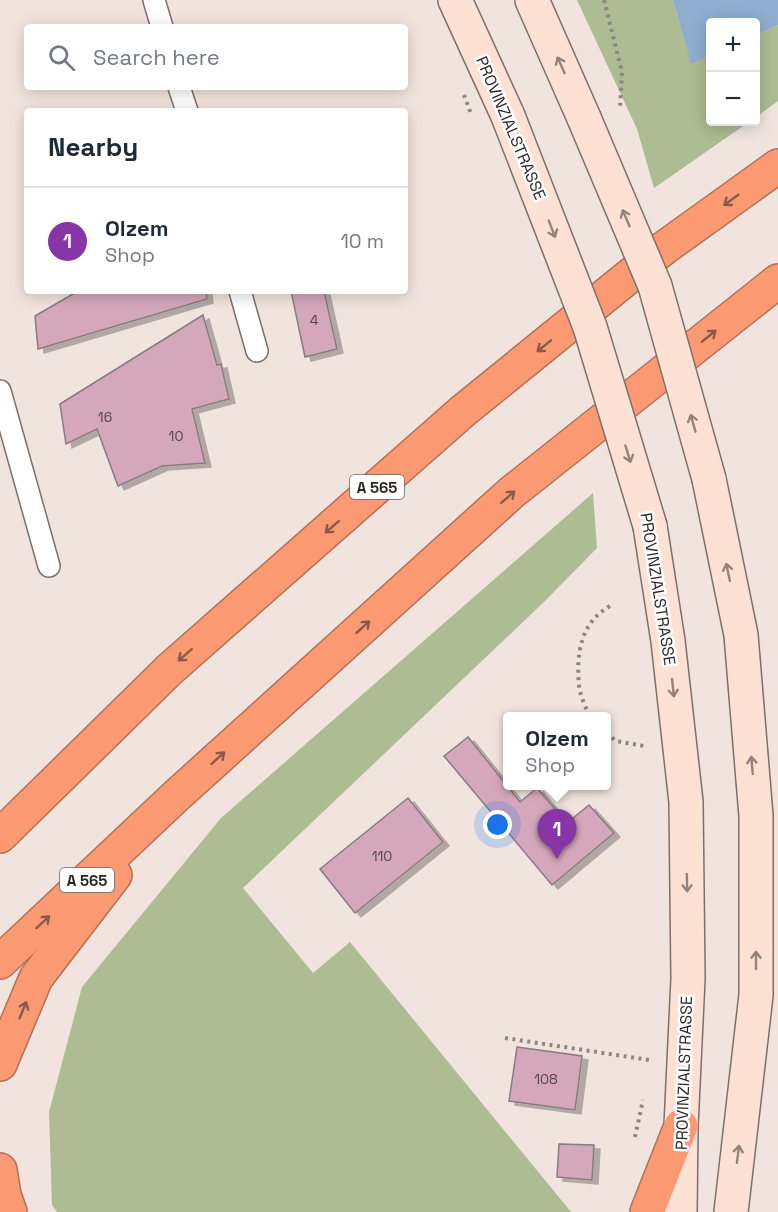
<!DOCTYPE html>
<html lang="en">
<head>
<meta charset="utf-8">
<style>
	body { margin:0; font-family:"Space Grotesk",sans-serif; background:#f2f2f3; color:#1f2937 }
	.controls { position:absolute; right:18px; top:18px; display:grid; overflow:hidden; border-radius:6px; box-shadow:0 3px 15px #0003 }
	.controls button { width:54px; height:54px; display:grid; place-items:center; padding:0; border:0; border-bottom:2px solid #e0e1e3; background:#fff; color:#1f2937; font:30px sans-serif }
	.you { position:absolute; left:498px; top:825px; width:21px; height:21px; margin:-15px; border:4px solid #fff; border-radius:50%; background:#1a73e8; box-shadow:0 0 0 9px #1a73e833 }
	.badge { display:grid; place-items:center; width:39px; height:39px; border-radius:50%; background:#8636a6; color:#fff; font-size:20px; font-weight:700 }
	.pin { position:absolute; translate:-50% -50px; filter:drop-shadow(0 2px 3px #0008) }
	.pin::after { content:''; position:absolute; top:32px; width:21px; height:18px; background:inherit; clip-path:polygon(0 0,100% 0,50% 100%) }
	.popup { position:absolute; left:503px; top:712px; width:108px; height:78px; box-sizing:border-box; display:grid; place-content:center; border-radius:6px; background:#fff; filter:drop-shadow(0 2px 4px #0005); font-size:20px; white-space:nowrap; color:#747a83 }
	.popup b { font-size:22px; color:#1f2937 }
	.popup::after { content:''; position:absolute; left:50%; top:100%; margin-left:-12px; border:12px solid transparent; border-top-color:#fff }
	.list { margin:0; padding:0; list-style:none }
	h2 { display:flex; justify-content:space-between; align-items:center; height:78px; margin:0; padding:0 24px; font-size:26px }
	h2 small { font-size:20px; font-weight:400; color:#747a83 }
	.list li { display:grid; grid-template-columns:39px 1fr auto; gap:18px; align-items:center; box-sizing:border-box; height:108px; padding:0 24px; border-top:2px solid #e0e1e3 }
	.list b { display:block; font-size:22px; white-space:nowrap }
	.list p { margin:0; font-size:20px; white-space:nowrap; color:#747a83 }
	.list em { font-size:20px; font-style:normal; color:#747a83 }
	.icon { flex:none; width:33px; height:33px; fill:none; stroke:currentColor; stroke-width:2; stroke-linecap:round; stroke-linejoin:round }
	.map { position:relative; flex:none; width:778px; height:1212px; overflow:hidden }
	.search { position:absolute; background:#fff; box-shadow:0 3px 15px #0003; left:24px; top:24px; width:384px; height:66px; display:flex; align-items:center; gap:15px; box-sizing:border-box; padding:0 21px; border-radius:6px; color:#747a83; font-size:22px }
	.panel { position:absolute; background:#fff; box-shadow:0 3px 15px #0003; left:24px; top:108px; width:384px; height:186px; border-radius:6px }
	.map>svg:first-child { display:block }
</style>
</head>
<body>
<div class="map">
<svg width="778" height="1212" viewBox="0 0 778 1212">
	<defs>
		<filter id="shadow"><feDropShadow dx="6" dy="4" stdDeviation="0" flood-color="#0004"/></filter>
	</defs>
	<rect width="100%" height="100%" fill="#f1e4df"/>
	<g fill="#adbc92">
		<path d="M 577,0 L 673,0 L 691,63 L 710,55 L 710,122 L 749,122 L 654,188 L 637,129 Z"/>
		<path d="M 778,25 L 778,101 L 756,117 L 756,35 Z"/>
		<path d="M 593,493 L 597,548 L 545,601 L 243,888 L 313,973 L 350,942 L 571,1212 L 57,1212 L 52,1205 L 49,1112 L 82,987 L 221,818 Z"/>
	</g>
	<path fill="#8fadcf" d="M 673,0 L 778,0 L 778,25 L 756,35 L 756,22 L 710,22 L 710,55 L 691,64 Z"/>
	<g fill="#d5a7ba" stroke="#877c80" stroke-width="1.5" filter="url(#shadow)">
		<path d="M 78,291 L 206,291 L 207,299 L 38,349 L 35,316 Z"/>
		<path d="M 291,291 L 324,291 L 337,349 L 305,357 Z"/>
		<path d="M 203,315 L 217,365 L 221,364 L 229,399 L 192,409 L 205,463 L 162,466 L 118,486 L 97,429 L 66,444 L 60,404 Z"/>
		<path d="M 468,737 L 520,802 L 537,788 L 567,823 L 589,805 L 614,833 L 552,885 L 444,756 Z"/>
		<path d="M 408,798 L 443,842 L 355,913 L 320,869 Z"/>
		<path d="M 517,1047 L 582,1056 L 575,1110 L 509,1101 Z"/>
		<path d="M 559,1144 L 594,1145 L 592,1180 L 557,1177 Z"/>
	</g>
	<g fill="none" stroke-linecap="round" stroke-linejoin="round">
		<g stroke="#7b706b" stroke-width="24">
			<g id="lane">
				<path d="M 154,0 L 162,27"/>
				<path d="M 179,87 L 187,111"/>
				<path d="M 240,291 L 257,351"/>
				<path d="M 0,391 L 49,566"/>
			</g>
		</g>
		<g stroke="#7b706b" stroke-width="36">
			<g id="secondary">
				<path d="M 455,0 L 508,116"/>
				<path d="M 532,0 L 584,118"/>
				<path d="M 709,479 L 741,635 L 756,816 L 756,995 L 731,1212"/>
				<path d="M 650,526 L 668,641 L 686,802 L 688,979 L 681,1126 L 680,1212"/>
			</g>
		</g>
		<g stroke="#b27156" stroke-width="36">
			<g id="highway">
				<path d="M 0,836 L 169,670 L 463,411 L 664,248 L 778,166"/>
				<path d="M 0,962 L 175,797 L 511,493 L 778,281"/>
				<path d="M 0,1064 L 36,978 L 115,875"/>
				<path d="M 0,1170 L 4,1195 L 10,1212"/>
				<path d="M 647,1212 L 681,1126"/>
			</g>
		</g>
		<g stroke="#8d8581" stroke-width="4" stroke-dasharray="3 4.5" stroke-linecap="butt">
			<path d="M 604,0 L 622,72 L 620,108"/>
			<path d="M 589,716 C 586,707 580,696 579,685 C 576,652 581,621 612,605"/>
			<path d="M 606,733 L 616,741 L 644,746"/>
			<path d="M 505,1038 L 649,1060"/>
			<path d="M 635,1137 L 643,1100"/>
		</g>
		<use href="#lane" stroke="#fff" stroke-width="21"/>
		<use href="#secondary" stroke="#fee1d5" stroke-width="33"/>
		<use href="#highway" stroke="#fb9a72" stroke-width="33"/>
		<g stroke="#7b706b" stroke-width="36" stroke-linecap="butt">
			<g id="secondary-bridge">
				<path d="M 508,116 L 590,327 L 650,526"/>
				<path d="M 584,118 L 655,286 L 709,479"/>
			</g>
		</g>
		<path stroke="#8d8581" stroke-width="4" stroke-dasharray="3 4.5" stroke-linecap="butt" d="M 464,95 L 471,114"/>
		<use href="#secondary-bridge" stroke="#fee1d5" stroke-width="33"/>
	</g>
	<defs><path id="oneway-shaft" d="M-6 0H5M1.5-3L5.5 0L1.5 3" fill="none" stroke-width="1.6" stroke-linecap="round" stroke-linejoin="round" transform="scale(1.5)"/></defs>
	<g stroke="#94837c">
		<use href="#oneway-shaft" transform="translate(561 65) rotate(-114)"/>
		<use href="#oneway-shaft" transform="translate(626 218) rotate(-113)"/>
		<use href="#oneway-shaft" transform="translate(552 229) rotate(69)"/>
		<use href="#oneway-shaft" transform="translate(693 423) rotate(-106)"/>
		<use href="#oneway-shaft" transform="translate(628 454) rotate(73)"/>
		<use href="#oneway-shaft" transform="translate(728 572) rotate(-102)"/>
		<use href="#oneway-shaft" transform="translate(673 688) rotate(84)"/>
		<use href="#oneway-shaft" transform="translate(752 765) rotate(-95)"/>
		<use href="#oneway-shaft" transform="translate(687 883) rotate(89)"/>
		<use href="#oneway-shaft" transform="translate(756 960) rotate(-90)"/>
		<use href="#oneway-shaft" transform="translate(738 1154) rotate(-83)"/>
	</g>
	<g stroke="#885a47">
		<use href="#oneway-shaft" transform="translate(731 200) rotate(144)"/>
		<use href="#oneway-shaft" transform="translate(709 336) rotate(-39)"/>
		<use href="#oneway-shaft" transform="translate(544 346) rotate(141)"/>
		<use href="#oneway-shaft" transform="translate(508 497) rotate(-41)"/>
		<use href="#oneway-shaft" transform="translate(332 527) rotate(139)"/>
		<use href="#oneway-shaft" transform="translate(363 627) rotate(-42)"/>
		<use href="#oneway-shaft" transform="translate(185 655) rotate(139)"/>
		<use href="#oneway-shaft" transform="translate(218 758) rotate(-42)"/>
		<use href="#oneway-shaft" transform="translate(43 922) rotate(-43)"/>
		<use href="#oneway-shaft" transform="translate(23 1010) rotate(-67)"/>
	</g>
	<g text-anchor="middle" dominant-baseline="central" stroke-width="5" stroke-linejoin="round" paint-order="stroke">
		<g font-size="14" fill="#544649">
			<text x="314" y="320">4</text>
			<text x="105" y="417">16</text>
			<text x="176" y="436">10</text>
			<text x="382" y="856">110</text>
			<text x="546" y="1079">108</text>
		</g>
		<g fill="#fff" stroke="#696665" stroke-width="1.5">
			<rect x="350" y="475" width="54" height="24" rx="4.5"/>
			<rect x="60" y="868" width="54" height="24" rx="4.5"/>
		</g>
		<g font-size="15" font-weight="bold" fill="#292523">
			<text x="377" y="487">A 565</text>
			<text x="87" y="880">A 565</text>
		</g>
		<g font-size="16" fill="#292523" stroke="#fff">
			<text transform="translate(511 128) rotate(67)">PROVINZIALSTRASSE</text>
			<text transform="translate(658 589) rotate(81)">PROVINZIALSTRASSE</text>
			<text transform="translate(684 1073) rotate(-88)">PROVINZIALSTRASSE</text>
		</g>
	</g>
</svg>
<div class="controls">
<button>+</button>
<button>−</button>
</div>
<div class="you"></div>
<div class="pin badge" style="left:557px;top:859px">1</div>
<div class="popup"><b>Olzem</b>Shop</div>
<div class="search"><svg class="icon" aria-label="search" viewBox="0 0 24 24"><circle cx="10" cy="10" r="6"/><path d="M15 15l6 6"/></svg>Search here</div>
<section class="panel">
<h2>Nearby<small></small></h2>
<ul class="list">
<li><span class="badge">1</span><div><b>Olzem</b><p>Shop</p></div><em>10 m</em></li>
</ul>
</section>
</div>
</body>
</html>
